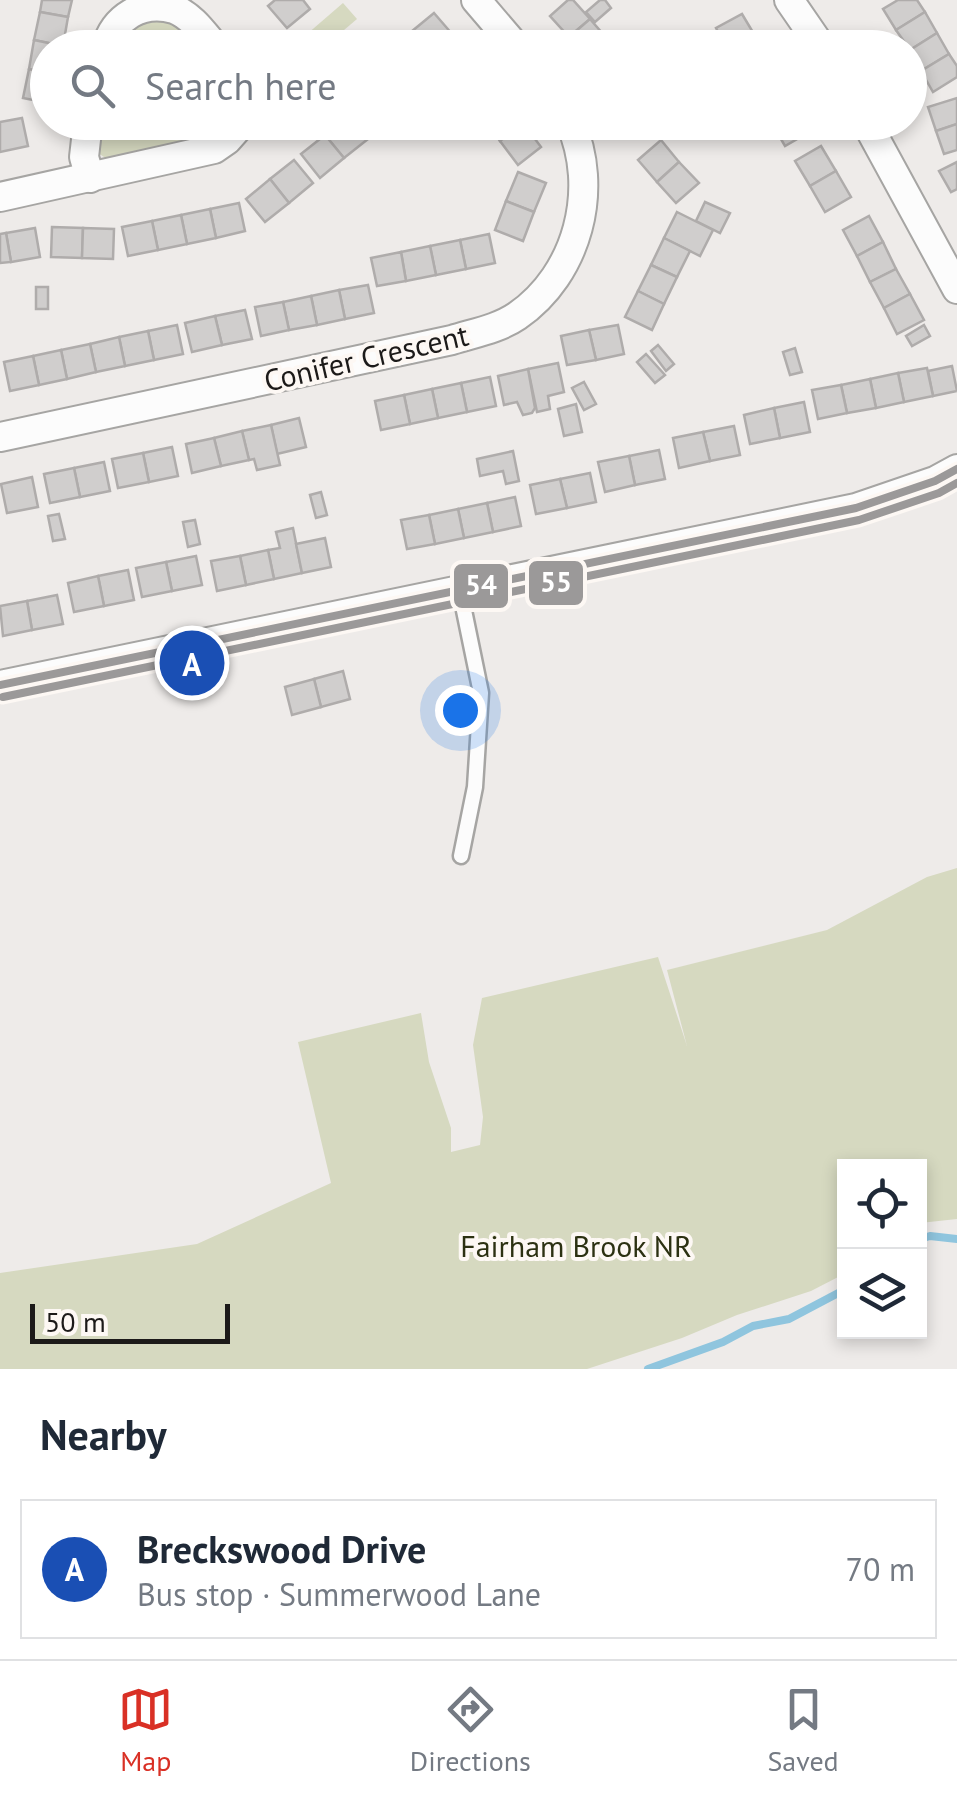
<!DOCTYPE html>
<html lang="en">
<head>
<meta charset="utf-8">
<style>
	body { margin:0; font-family:"PT Sans",sans-serif; background:#f2f2f3; color:#1f2937 }
	.controls { position:absolute; right:30px; bottom:30px; display:grid; overflow:hidden; border-radius:0px; box-shadow:0 5px 15px #0003 }
	.controls button { width:90px; height:90px; display:grid; place-items:center; padding:0; border:0; border-bottom:2px solid #e0e1e3; background:#fff; color:#1f2937; font:50px sans-serif }
	.scale { position:absolute; left:30px; bottom:25px; width:200px; box-sizing:border-box; padding-left:10px; border:5px solid #1c1a19; border-top:0; font-size:28px; line-height:35px; white-space:nowrap; color:#1c1a19; -webkit-text-stroke:8px #fdf8f4; paint-order:stroke }
	.you { position:absolute; left:460px; top:710px; width:35px; height:35px; margin:-25px; border:8px solid #fff; border-radius:50%; background:#1a73e8; box-shadow:0 0 0 15px #1a73e833 }
	.badge { display:grid; place-items:center; width:65px; height:65px; border-radius:50%; background:#d93025; color:#fff; font-size:32px; font-weight:700 }
	.pin { position:absolute; translate:-50% -50%; border:5px solid #fff; box-shadow:0 2px 10px #0006 }
	.list { margin:0; padding:0; list-style:none }
	h2 { display:flex; justify-content:space-between; align-items:center; height:130px; margin:0; padding:0 40px; font-size:42px }
	h2 small { font-size:32px; font-weight:400; color:#747a83 }
	.list li { display:grid; grid-template-columns:65px 1fr auto; gap:30px; align-items:center; box-sizing:border-box; height:140px; margin:0 20px 20px; padding:0 20px; border:2px solid #e0e1e3; border-radius:0px }
	.list b { display:block; font-size:38px; white-space:nowrap }
	.list p { margin:0; font-size:32px; white-space:nowrap; color:#747a83 }
	.list em { font-size:32px; font-style:normal; color:#747a83 }
	.icon { flex:none; width:55px; height:55px; fill:none; stroke:currentColor; stroke-width:2; stroke-linecap:round; stroke-linejoin:round }
	.map { position:relative; flex:none; width:957px; height:1369px; overflow:hidden }
	.search { position:absolute; background:#fff; box-shadow:0 5px 15px #0003; left:30px; right:30px; top:30px; height:110px; display:flex; align-items:center; gap:25px; box-sizing:border-box; padding:0 35px; border-radius:55px; color:#747a83; font-size:38px }
	.sheet { height:290px; background:#fff }
	nav { display:flex; justify-content:space-around; align-items:center; box-sizing:border-box; height:140px; border-top:2px solid #e0e1e3; background:#fff; font-size:28px; color:#747a83 }
	nav a { display:grid; justify-items:center; gap:5px }
	nav .on { color:#d93025 }
	.map>svg:first-child { display:block }
</style>
</head>
<body>
<div class="map">
<svg width="957" height="1369" viewBox="0 0 957 1369">
	<rect width="100%" height="100%" fill="#eeebe9"/>
	<g fill="#d6d9c0">
		<path d="M 343,3 L 357,19 L 324,47 L 305,47 L 299,41 Z"/>
		<path d="M 167,16 L 204,48 L 118,48 L 131,24 Z"/>
		<path d="M 98,123 L 230,123 L 220,134 L 110,161 L 98,153 Z"/>
		<path d="M 957,868 L 957,1219 L 920,1223 L 920,1166 L 844,1166 L 844,1274 L 811,1291 L 737,1315 L 682,1338 L 587,1369 L 0,1369 L 0,1273 L 197,1244 L 331,1183 L 298,1042 L 421,1013 L 429,1062 L 451,1128 L 451,1152 L 480,1145 L 483,1117 L 473,1045 L 482,998 L 658,957 L 687,1046 L 667,970 L 827,930 L 927,877 Z"/>
	</g>
	<g fill="none" stroke-linecap="round" stroke-linejoin="round">
		<g stroke="#8fc5de" stroke-width="8">
			<path d="M 920,1239 L 930,1236 L 957,1239"/>
			<path d="M 648,1369 L 723,1342 L 753,1326 L 789,1319 L 844,1290"/>
		</g>
	</g>
	<g fill="#d0cecd" stroke="#afacab" stroke-width="2.5">
		<path d="M 42,0 L 72,0 L 68,17 L 40,12 Z"/>
		<path d="M 275,0 L 303,0 L 310,9 L 287,28 L 268,6 Z"/>
		<path d="M 568,0 L 573,0 L 590,19 L 569,37 L 550,16 Z"/>
		<path d="M 600,0 L 605,0 L 611,8 L 595,22 L 586,12 Z"/>
		<path d="M 898,0 L 917,0 L 925,12 L 896,30 L 883,9 Z"/>
		<path d="M 40,12 L 68,17 L 63,46 L 34,40 Z"/>
		<path d="M 925,12 L 937,33 L 910,50 L 896,30 Z"/>
		<path d="M 434,13 L 453,35 L 438,48 L 425,48 L 411,32 Z"/>
		<path d="M 742,14 L 757,39 L 742,48 L 727,48 L 716,28 Z"/>
		<path d="M 590,19 L 609,41 L 601,48 L 578,48 L 569,37 Z"/>
		<path d="M 411,32 L 425,48 L 392,48 Z"/>
		<path d="M 937,33 L 949,54 L 921,71 L 910,50 Z"/>
		<path d="M 34,40 L 63,46 L 48,48 L 48,73 L 29,69 Z"/>
		<path d="M 949,54 L 957,66 L 957,77 L 933,92 L 921,71 Z"/>
		<path d="M 29,69 L 48,73 L 48,103 L 23,98 Z"/>
		<path d="M 957,98 L 957,124 L 936,131 L 928,107 Z"/>
		<path d="M 22,118 L 28,146 L 0,152 L 0,122 Z"/>
		<path d="M 341,122 L 355,122 L 368,139 L 344,158 L 325,135 Z"/>
		<path d="M 486,122 L 523,122 L 523,123 L 500,141 Z"/>
		<path d="M 771,122 L 806,122 L 811,131 L 785,146 Z"/>
		<path d="M 523,123 L 541,147 L 518,165 L 500,141 Z"/>
		<path d="M 957,124 L 957,150 L 944,154 L 936,131 Z"/>
		<path d="M 325,135 L 344,158 L 320,178 L 301,154 Z"/>
		<path d="M 661,140 L 679,162 L 657,182 L 638,160 Z"/>
		<path d="M 821,146 L 836,171 L 810,186 L 795,161 Z"/>
		<path d="M 294,160 L 313,183 L 289,203 L 270,179 Z"/>
		<path d="M 679,162 L 699,183 L 676,203 L 657,182 Z"/>
		<path d="M 957,162 L 957,189 L 951,192 L 939,171 Z"/>
		<path d="M 836,171 L 851,197 L 825,212 L 810,186 Z"/>
		<path d="M 518,172 L 546,183 L 534,212 L 506,201 Z"/>
		<path d="M 270,179 L 289,203 L 265,222 L 246,199 Z"/>
		<path d="M 506,201 L 534,212 L 523,241 L 495,230 Z"/>
		<path d="M 705,202 L 730,213 L 720,233 L 696,221 Z"/>
		<path d="M 239,203 L 245,231 L 216,238 L 210,209 Z"/>
		<path d="M 210,209 L 216,238 L 187,244 L 181,215 Z"/>
		<path d="M 677,212 L 713,230 L 700,256 L 664,238 Z"/>
		<path d="M 181,215 L 187,244 L 158,250 L 152,221 Z"/>
		<path d="M 869,216 L 883,242 L 857,256 L 843,230 Z"/>
		<path d="M 152,221 L 158,250 L 128,256 L 122,227 Z"/>
		<path d="M 52,227 L 83,228 L 82,258 L 51,257 Z"/>
		<path d="M 35,228 L 40,257 L 11,262 L 6,233 Z"/>
		<path d="M 83,228 L 114,229 L 113,259 L 82,258 Z"/>
		<path d="M 6,233 L 11,262 L 0,263 L 0,234 Z"/>
		<path d="M 489,234 L 495,263 L 466,269 L 460,240 Z"/>
		<path d="M 664,238 L 690,251 L 677,277 L 651,265 Z"/>
		<path d="M 460,240 L 466,269 L 436,275 L 430,246 Z"/>
		<path d="M 883,242 L 896,269 L 870,282 L 857,256 Z"/>
		<path d="M 430,246 L 436,275 L 406,281 L 401,252 Z"/>
		<path d="M 401,252 L 406,281 L 377,286 L 371,258 Z"/>
		<path d="M 651,265 L 677,277 L 664,304 L 638,291 Z"/>
		<path d="M 896,269 L 910,294 L 884,308 L 870,282 Z"/>
		<path d="M 368,285 L 374,313 L 345,319 L 339,290 Z"/>
		<rect x="36" y="287" width="12" height="22"/>
		<path d="M 339,290 L 345,319 L 317,325 L 311,296 Z"/>
		<path d="M 638,291 L 664,304 L 652,330 L 625,317 Z"/>
		<path d="M 910,294 L 924,320 L 897,334 L 884,308 Z"/>
		<path d="M 311,296 L 317,325 L 289,330 L 283,302 Z"/>
		<path d="M 283,302 L 289,330 L 261,336 L 255,307 Z"/>
		<path d="M 245,310 L 252,339 L 222,345 L 215,316 Z"/>
		<path d="M 215,316 L 222,345 L 192,352 L 185,323 Z"/>
		<path d="M 177,325 L 183,354 L 154,360 L 148,331 Z"/>
		<path d="M 618,325 L 624,354 L 596,360 L 589,330 Z"/>
		<path d="M 924,325 L 930,336 L 912,346 L 906,336 Z"/>
		<path d="M 589,330 L 596,360 L 567,365 L 561,336 Z"/>
		<path d="M 148,331 L 154,360 L 125,366 L 119,337 Z"/>
		<path d="M 119,337 L 125,366 L 96,372 L 90,344 Z"/>
		<path d="M 90,344 L 96,372 L 67,379 L 61,350 Z"/>
		<path d="M 658,345 L 674,364 L 666,371 L 651,351 Z"/>
		<path d="M 795,348 L 802,372 L 790,375 L 783,352 Z"/>
		<path d="M 61,350 L 67,379 L 39,385 L 33,356 Z"/>
		<path d="M 646,354 L 665,375 L 655,383 L 637,362 Z"/>
		<path d="M 33,356 L 39,385 L 10,391 L 4,362 Z"/>
		<path d="M 558,363 L 564,392 L 548,396 L 550,409 L 537,412 L 528,369 Z"/>
		<path d="M 952,366 L 957,391 L 933,396 L 928,371 Z"/>
		<path d="M 927,368 L 933,396 L 904,402 L 898,373 Z"/>
		<path d="M 528,369 L 535,408 L 532,413 L 523,415 L 517,402 L 504,405 L 498,376 Z"/>
		<path d="M 898,373 L 904,402 L 876,408 L 870,379 Z"/>
		<path d="M 490,377 L 496,406 L 467,412 L 461,383 Z"/>
		<path d="M 870,379 L 876,408 L 847,413 L 841,385 Z"/>
		<path d="M 584,382 L 596,404 L 584,410 L 572,388 Z"/>
		<path d="M 461,383 L 467,412 L 438,418 L 432,389 Z"/>
		<path d="M 841,385 L 847,413 L 818,419 L 812,390 Z"/>
		<path d="M 432,389 L 438,418 L 410,424 L 404,395 Z"/>
		<path d="M 404,395 L 410,424 L 381,430 L 375,401 Z"/>
		<path d="M 804,402 L 810,432 L 780,438 L 774,408 Z"/>
		<path d="M 576,404 L 582,432 L 564,436 L 558,409 Z"/>
		<path d="M 774,408 L 780,438 L 750,444 L 744,415 Z"/>
		<path d="M 299,418 L 306,447 L 277,454 L 271,425 Z"/>
		<path d="M 271,425 L 280,465 L 257,470 L 254,459 L 249,460 L 242,431 Z"/>
		<path d="M 734,426 L 740,455 L 710,461 L 703,432 Z"/>
		<path d="M 242,431 L 249,460 L 221,466 L 214,438 Z"/>
		<path d="M 703,432 L 710,461 L 679,468 L 673,438 Z"/>
		<path d="M 214,438 L 221,466 L 192,473 L 186,444 Z"/>
		<path d="M 172,447 L 178,476 L 149,482 L 143,453 Z"/>
		<path d="M 659,450 L 665,479 L 635,485 L 629,456 Z"/>
		<path d="M 513,451 L 519,481 L 506,484 L 503,471 L 480,476 L 477,459 Z"/>
		<path d="M 143,453 L 149,482 L 118,488 L 112,459 Z"/>
		<path d="M 629,456 L 635,485 L 605,492 L 598,462 Z"/>
		<path d="M 104,462 L 110,491 L 80,497 L 74,468 Z"/>
		<path d="M 74,468 L 80,497 L 50,503 L 44,474 Z"/>
		<path d="M 590,473 L 596,502 L 567,508 L 560,479 Z"/>
		<path d="M 32,477 L 38,507 L 7,513 L 1,484 Z"/>
		<path d="M 560,479 L 567,508 L 536,514 L 530,485 Z"/>
		<path d="M 321,492 L 327,515 L 316,518 L 310,495 Z"/>
		<path d="M 515,497 L 521,526 L 493,532 L 487,503 Z"/>
		<path d="M 487,503 L 493,532 L 464,538 L 458,509 Z"/>
		<path d="M 458,509 L 464,538 L 435,544 L 429,515 Z"/>
		<path d="M 59,514 L 65,539 L 53,541 L 48,516 Z"/>
		<path d="M 429,515 L 435,544 L 407,549 L 401,520 Z"/>
		<path d="M 195,520 L 200,544 L 188,547 L 183,522 Z"/>
		<path d="M 293,528 L 302,573 L 274,579 L 268,550 L 280,548 L 276,532 Z"/>
		<path d="M 325,538 L 331,567 L 302,573 L 296,544 Z"/>
		<path d="M 268,550 L 274,579 L 246,585 L 240,556 Z"/>
		<path d="M 196,556 L 202,585 L 172,591 L 166,562 Z"/>
		<path d="M 240,556 L 246,585 L 217,591 L 211,561 Z"/>
		<path d="M 166,562 L 172,591 L 142,597 L 136,568 Z"/>
		<path d="M 128,570 L 134,600 L 104,606 L 98,576 Z"/>
		<path d="M 98,576 L 104,606 L 74,612 L 68,583 Z"/>
		<path d="M 57,595 L 63,624 L 32,630 L 27,601 Z"/>
		<path d="M 27,601 L 32,630 L 3,636 L 0,606 Z"/>
		<path d="M 343,671 L 350,699 L 321,707 L 314,679 Z"/>
		<path d="M 314,679 L 321,707 L 292,715 L 285,687 Z"/>
	</g>
	<g fill="none" stroke-linecap="round" stroke-linejoin="round">
		<g stroke="#a6a5a3" stroke-width="19">
			<path id="service" d="M 460,591 L 481,693 L 475,787 L 461,856"/>
		</g>
		<g stroke="#a6a5a3" stroke-width="32">
			<g id="minor">
				<path d="M 476,0 L 517,48"/>
				<path d="M 789,0 L 822,48"/>
				<path d="M 106,48 C 114,17 142,0 174,9 C 192,16 204,34 216,48"/>
				<path d="M 88,122 L 84,157 L 90,178"/>
				<path d="M 866,122 L 957,289"/>
				<path d="M 0,197 L 214,149 L 227,140 L 243,122"/>
				<path d="M 0,437 L 452,340 C 474,333 498,329 517,316 C 578,274 600,189 570,122"/>
				<path d="M 0,685 L 856,508 L 935,481 L 957,469"/>
			</g>
		</g>
		<use href="#service" stroke="#fcfcfc" stroke-width="14"/>
		<use href="#minor" stroke="#fcfcfc" stroke-width="28"/>
		<g stroke="#fdf8f4" stroke-width="15">
			<path id="bus-1" d="M 0,685 L 856,508 L 935,481 L 957,469"/>
		</g>
		<g stroke="#fdf8f4" stroke-width="15">
			<path id="bus-2" d="M 3,697 L 859,520 L 939,493 L 957,483"/>
		</g>
		<use href="#bus-1" stroke="#9b9999" stroke-width="8"/>
		<use href="#bus-2" stroke="#9b9999" stroke-width="8"/>
	</g>
	<g text-anchor="middle" dominant-baseline="central" stroke-width="8" stroke-linejoin="round" paint-order="stroke">
		<g font-size="30" fill="#1c1a19" stroke="#fdf8f4">
			<text transform="translate(366 357) rotate(-13)">Conifer Crescent</text>
		</g>
		<g font-size="30" fill="#2c3112" stroke="#fdf8f4">
			<text x="576" y="1245">Fairham Brook NR</text>
		</g>
	</g>
	<g stroke="#fdf8f4" stroke-width="4">
		<rect x="527" y="559" width="58" height="48" rx="10" fill="#9b9999"/>
		<rect x="452" y="562" width="58" height="48" rx="10" fill="#9b9999"/>
	</g>
	<g font-size="28" text-anchor="middle" font-weight="bold" fill="#fff">
		<text x="556" y="592">55</text>
		<text x="481" y="595">54</text>
	</g>
</svg>
<div class="controls">
<button><svg class="icon" aria-label="locate" viewBox="0 0 24 24"><circle cx="12" cy="12" r="6"/><path d="M12 2v4M12 18v4M2 12h4M18 12h4"/></svg></button>
<button><svg class="icon" aria-label="layers" viewBox="0 0 24 24"><path d="M12 4l9 5-9 5-9-5zM3 14l9 5 9-5"/></svg></button>
</div>
<div class="scale">50 m</div>
<div class="you"></div>
<div class="pin badge" style="left:192px;top:663px;background:#1a4fb4">A</div>
<div class="search"><svg class="icon" aria-label="search" viewBox="0 0 24 24"><circle cx="10" cy="10" r="6"/><path d="M15 15l6 6"/></svg>Search here</div>
</div>
<section class="sheet">
<h2>Nearby<small></small></h2>
<ul class="list">
<li><span class="badge" style="background:#1a4fb4">A</span><div><b>Breckswood Drive</b><p>Bus stop · Summerwood Lane</p></div><em>70 m</em></li>
</ul>
</section>
<nav>
<a class="on"><svg class="icon" aria-label="map" viewBox="0 0 24 24"><path d="M3 6l6-2 6 2 6-2v14l-6 2-6-2-6 2zM9 4v14M15 6v14"/></svg>Map</a>
<a><svg class="icon" aria-label="directions" viewBox="0 0 24 24"><path d="M12 3l9 9-9 9-9-9zM9 14v-3h6M13 9l2 2-2 2"/></svg>Directions</a>
<a><svg class="icon" aria-label="saved" viewBox="0 0 24 24"><path d="M7 4h10v16l-5-4-5 4z"/></svg>Saved</a>
</nav>
</body>
</html>
